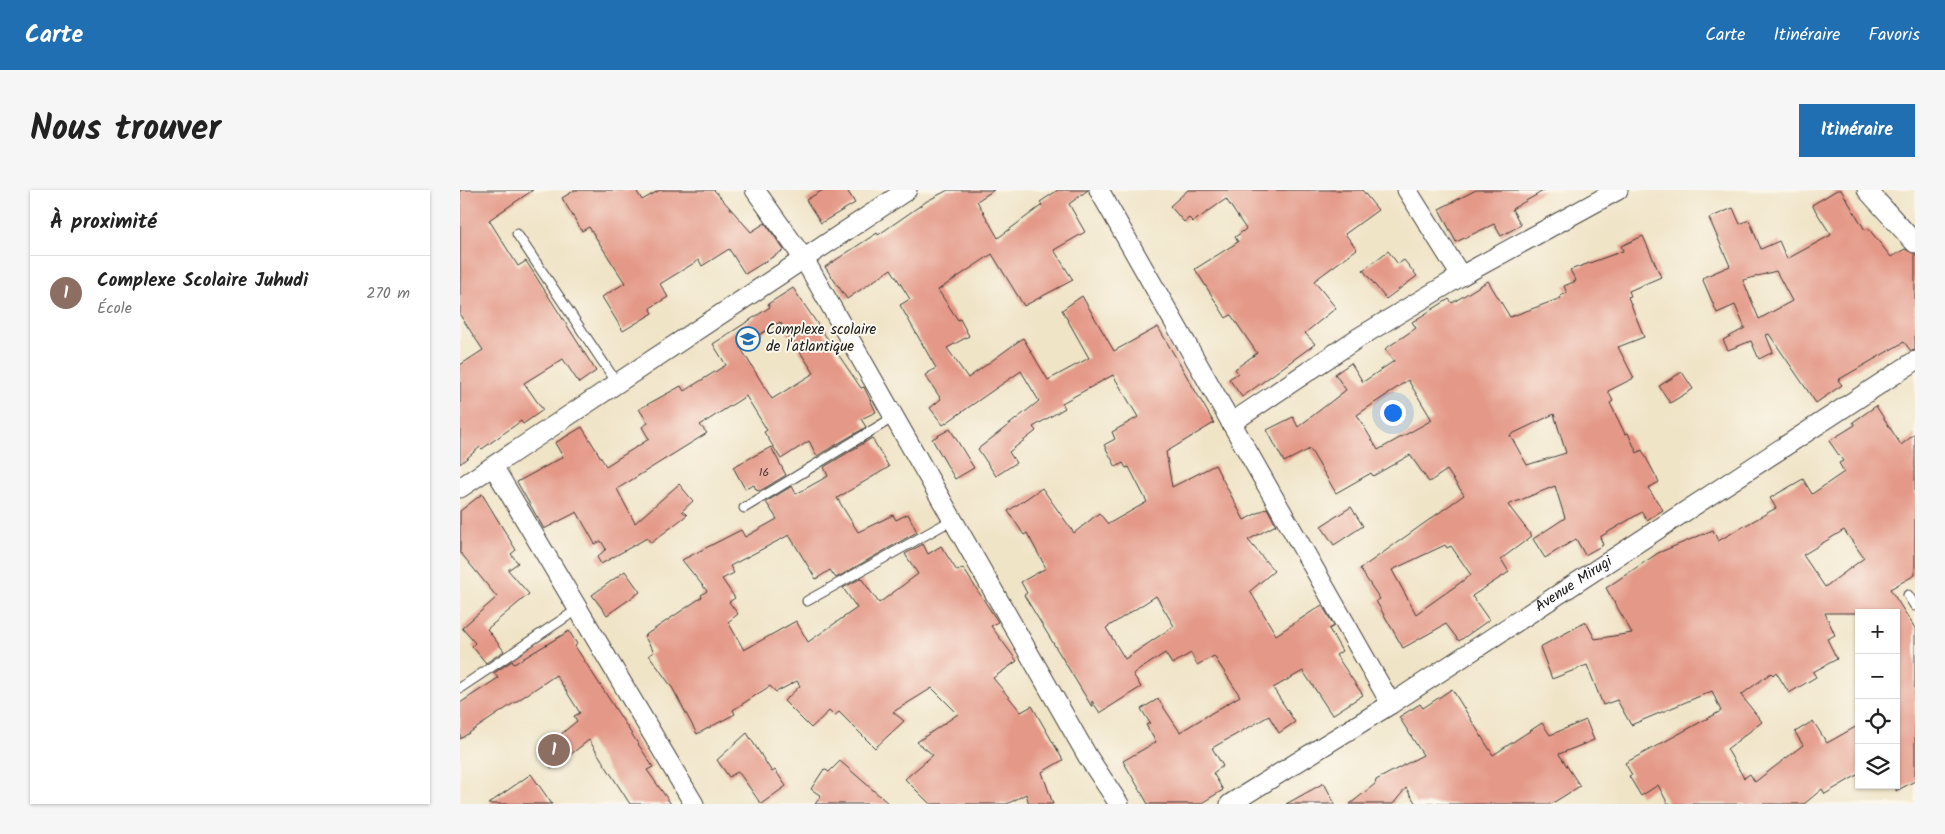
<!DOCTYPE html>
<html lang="fr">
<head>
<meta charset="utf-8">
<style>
	body { margin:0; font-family:Kalam,sans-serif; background:#f6f6f6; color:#222 }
	.controls { position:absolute; right:15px; bottom:15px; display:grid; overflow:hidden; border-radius:0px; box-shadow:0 1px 4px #0004 }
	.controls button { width:45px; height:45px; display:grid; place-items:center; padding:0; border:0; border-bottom:1px solid #e0e0e0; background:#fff; color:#222; font:25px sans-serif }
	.you { position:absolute; left:932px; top:222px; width:18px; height:18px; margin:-12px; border:4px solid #fff; border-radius:50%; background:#1a73e8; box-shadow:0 0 0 8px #1a73e833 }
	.badge { display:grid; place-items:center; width:32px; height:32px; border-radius:50%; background:#1f6fb2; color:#fff; font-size:16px; font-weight:700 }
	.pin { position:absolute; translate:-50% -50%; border:2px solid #fff; box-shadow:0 1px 5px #0006 }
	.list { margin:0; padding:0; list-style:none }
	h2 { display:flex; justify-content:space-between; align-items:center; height:65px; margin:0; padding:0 20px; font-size:21px }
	h2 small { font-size:16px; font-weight:400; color:#767676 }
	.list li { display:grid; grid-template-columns:32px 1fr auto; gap:15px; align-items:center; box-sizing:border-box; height:75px; padding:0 20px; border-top:1px solid #e0e0e0 }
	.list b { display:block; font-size:19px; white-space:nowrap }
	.list p { margin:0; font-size:16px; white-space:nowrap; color:#767676 }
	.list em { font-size:16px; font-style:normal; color:#767676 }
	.icon { flex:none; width:28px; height:28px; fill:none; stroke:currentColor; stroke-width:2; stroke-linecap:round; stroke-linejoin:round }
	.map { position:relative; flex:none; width:1455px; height:614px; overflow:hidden; border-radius:0px }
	header { display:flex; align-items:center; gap:30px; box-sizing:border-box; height:70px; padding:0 25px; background:#1f6fb2; color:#fff }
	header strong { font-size:24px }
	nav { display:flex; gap:28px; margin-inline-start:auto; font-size:18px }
	.intro { display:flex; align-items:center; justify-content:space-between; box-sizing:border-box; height:120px; padding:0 30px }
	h1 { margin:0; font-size:35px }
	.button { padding:12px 22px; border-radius:0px; background:#1f6fb2; color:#fff; font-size:18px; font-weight:700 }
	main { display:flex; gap:30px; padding:0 30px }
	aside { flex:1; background:#fff; border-radius:0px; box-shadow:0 1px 4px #0004 }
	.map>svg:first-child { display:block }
</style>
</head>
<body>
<header>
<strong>Carte</strong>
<nav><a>Carte</a><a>Itinéraire</a><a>Favoris</a></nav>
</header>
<div class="intro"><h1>Nous trouver</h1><a class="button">Itinéraire</a></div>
<main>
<aside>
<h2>À proximité<small></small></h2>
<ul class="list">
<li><span class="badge" style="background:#8d6e63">1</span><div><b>Complexe Scolaire Juhudi</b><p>École</p></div><em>270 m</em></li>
</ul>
</aside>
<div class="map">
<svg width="1455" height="614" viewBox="0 0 1455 614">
	<rect width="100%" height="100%" fill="#fbf7ec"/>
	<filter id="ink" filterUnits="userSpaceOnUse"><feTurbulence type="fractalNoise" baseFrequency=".02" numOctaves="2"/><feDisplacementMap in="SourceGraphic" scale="10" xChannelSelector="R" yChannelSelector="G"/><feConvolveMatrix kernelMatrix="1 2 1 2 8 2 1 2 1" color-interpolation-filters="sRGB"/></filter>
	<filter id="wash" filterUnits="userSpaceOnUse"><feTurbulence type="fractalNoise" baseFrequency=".0096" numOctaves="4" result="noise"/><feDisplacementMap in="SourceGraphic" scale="20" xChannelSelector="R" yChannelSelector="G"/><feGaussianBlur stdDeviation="1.12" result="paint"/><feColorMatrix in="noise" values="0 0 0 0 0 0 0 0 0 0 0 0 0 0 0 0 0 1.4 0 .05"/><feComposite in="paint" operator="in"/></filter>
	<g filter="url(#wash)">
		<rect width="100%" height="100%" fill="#f0e4c7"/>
		<g id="blocks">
			<g fill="#e49887" fill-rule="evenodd">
				<path d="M 0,0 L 73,0 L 29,30 L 58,76 L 66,71 L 136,181 L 119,193 L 103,169 L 64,193 L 83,220 L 63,234 L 61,231 L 22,259 L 20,257 L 0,274 L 0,175 L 23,160 L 0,125 Z"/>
				<path d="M 115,0 L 176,0 L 182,10 L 200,0 L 254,0 L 291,42 L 305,33 L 324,60 L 285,84 L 269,59 L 242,76 L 239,70 L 200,94 L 208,107 L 190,118 L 193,123 L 163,141 L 142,107 L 165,93 L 129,37 L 122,41 L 102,8 Z"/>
				<path d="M 363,0 L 387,0 L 395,13 L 361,33 L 346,10 Z"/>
				<path d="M 488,0 L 534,0 L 517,11 L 538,48 L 582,15 L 580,12 L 598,0 L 628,0 L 609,14 L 625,42 L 594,60 L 613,90 L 564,116 L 532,64 L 478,100 L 498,130 L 500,129 L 509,146 L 487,158 L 508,188 L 563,148 L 588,190 L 629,168 L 602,120 L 622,106 L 654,161 L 698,137 L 754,233 L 706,262 L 712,297 L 755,275 L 784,330 L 807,318 L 816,335 L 788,350 L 814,381 L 790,401 L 816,445 L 862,415 L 874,436 L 869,439 L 882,461 L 876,465 L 903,505 L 872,525 L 843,481 L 813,498 L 835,532 L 819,543 L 809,526 L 752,558 L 763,576 L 753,583 L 763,600 L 740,614 L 688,614 L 663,571 L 696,552 L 686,535 L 690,533 L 681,519 L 698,509 L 720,542 L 780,506 L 754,466 L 737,475 L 731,463 L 712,474 L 705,463 L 673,484 L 681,497 L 640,523 L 632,511 L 632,517 L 564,405 L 567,403 L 561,392 L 586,378 L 567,343 L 564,345 L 548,321 L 582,298 L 614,343 L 639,323 L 648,334 L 687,312 L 669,277 L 666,278 L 663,273 L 656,277 L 644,255 L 655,249 L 652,242 L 678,227 L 653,185 L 602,213 L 605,218 L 573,237 L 576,241 L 549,262 L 556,273 L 536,286 L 518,259 L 579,211 L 561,181 L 483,235 L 470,218 L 481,209 L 465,185 L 476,178 L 440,115 L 450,109 L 431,79 L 387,109 L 365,77 L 417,43 L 418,45 L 467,11 ZM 696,406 L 714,436 L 665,469 L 646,438 Z"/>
				<path d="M 728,0 L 902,0 L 918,20 L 885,44 L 897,59 L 854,91 L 876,118 L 845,143 L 855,154 L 782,207 L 769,189 L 778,183 L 775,179 L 797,163 L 771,125 L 766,128 L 735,79 L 778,52 L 775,47 L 786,39 L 766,9 L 733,32 L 729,28 L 724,32 L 710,16 Z"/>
				<path d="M 1016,0 L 1085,0 L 1052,19 L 1061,35 L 1041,46 L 1034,34 L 996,52 L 979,19 Z"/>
				<path d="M 1377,0 L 1381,0 L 1405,40 L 1408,38 L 1431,67 L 1445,59 L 1455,64 L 1455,160 L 1451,161 L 1444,152 L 1378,190 L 1382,195 L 1356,213 L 1309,144 L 1306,145 L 1313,162 L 1299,169 L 1291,151 L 1268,160 L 1263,150 L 1285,138 L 1275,115 L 1257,123 L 1242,88 L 1270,76 L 1249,28 L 1273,18 L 1280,34 L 1289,30 L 1301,59 L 1319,51 L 1327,69 L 1371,45 L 1352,15 ZM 1316,81 L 1332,111 L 1299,129 L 1283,90 Z"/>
				<path d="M 1183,46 L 1201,87 L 1169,101 L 1171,106 L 1168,107 L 1184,147 L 1158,157 L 1174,188 L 1148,201 L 1153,211 L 1150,213 L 1165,244 L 1168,243 L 1177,263 L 1182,260 L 1199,292 L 1188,298 L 1203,320 L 1187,330 L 1182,322 L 1140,347 L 1143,355 L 1125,365 L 1116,349 L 1085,368 L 1073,349 L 1105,328 L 1095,296 L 1048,315 L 1072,346 L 1041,369 L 1049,382 L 1012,406 L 1029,430 L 999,451 L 986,434 L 943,458 L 916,411 L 920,409 L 900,379 L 1004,305 L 987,280 L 969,292 L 950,265 L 913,286 L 911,283 L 876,303 L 850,259 L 824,272 L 807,240 L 833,227 L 838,237 L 886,200 L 875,184 L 891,173 L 903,192 L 934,171 L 925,159 L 956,138 L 952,132 L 989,109 L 992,113 L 1028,91 L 1050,127 L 1101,108 L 1100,106 L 1107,103 L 1104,96 L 1116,91 L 1110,80 L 1163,61 L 1161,56 ZM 948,190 L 972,230 L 918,260 L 897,225 ZM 1094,224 L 1106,263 L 1067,275 L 1050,245 ZM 985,355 L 987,358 L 991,356 L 1011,385 L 956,424 L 932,380 Z"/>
				<path d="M 928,61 L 938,74 L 944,70 L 957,86 L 926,109 L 903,80 Z"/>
				<path d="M 333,98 L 401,198 L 404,197 L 416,222 L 401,229 L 406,237 L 357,266 L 349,251 L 321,269 L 304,242 L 307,240 L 286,206 L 240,235 L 247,243 L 157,299 L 175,333 L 219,294 L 233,311 L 222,321 L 227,325 L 191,353 L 187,348 L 141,374 L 137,367 L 146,359 L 141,351 L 135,354 L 117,322 L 84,339 L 57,292 L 103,267 L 95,253 L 122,237 L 146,276 L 189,249 L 182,237 L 188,233 L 179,219 L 221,196 L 224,201 L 266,175 L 253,154 L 310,117 L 308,114 ZM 320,132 L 354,183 L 312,209 L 280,157 Z"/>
				<path d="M 1222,182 L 1233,199 L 1210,213 L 1199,196 Z"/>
				<path d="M 1416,216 L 1441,255 L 1455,244 L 1455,385 L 1430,399 L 1455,438 L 1455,591 L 1436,601 L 1436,423 L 1365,423 L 1375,445 L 1367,449 L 1377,469 L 1353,482 L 1356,487 L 1329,503 L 1316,482 L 1313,485 L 1311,483 L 1281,505 L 1302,532 L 1267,559 L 1284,588 L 1290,584 L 1295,592 L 1343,555 L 1335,542 L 1353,531 L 1367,553 L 1399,535 L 1399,584 L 1365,604 L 1362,599 L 1344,614 L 1208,614 L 1198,595 L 1181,606 L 1169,586 L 1172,585 L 1165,573 L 1261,521 L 1252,501 L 1171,535 L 1157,510 L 1143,515 L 1127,475 L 1092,489 L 1080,457 L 1126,432 L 1135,449 L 1172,443 L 1146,398 L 1198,363 L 1253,340 L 1258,351 L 1316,318 L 1310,308 L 1343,289 L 1352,304 L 1384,282 L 1379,273 L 1383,271 L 1369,251 L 1395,235 L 1393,232 ZM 1384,340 L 1404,368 L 1365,397 L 1343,365 Z"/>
				<path d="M 490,239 L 514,278 L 495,289 L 472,249 Z"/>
				<path d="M 412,248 L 429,277 L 377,308 L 398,342 L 433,325 L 436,330 L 448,324 L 457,342 L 376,388 L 370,380 L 356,389 L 329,345 L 270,376 L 274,383 L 262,389 L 275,408 L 269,412 L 278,424 L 268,432 L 284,460 L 336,431 L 348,452 L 397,418 L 383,398 L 401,388 L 419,413 L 458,384 L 445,364 L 463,354 L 468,364 L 481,356 L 497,381 L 503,378 L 538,432 L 531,436 L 557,471 L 533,488 L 561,522 L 572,516 L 603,570 L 582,582 L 593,614 L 569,614 L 566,604 L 547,614 L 470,614 L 445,589 L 473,565 L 457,552 L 498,524 L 472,498 L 433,522 L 444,531 L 415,558 L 379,522 L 374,526 L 369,521 L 351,538 L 324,511 L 340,496 L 337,491 L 316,502 L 310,496 L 273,520 L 275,524 L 237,544 L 213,499 L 189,465 L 194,462 L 184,446 L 242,407 L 241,405 L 247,401 L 222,370 L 281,340 L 285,347 L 317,329 L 306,312 L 332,296 L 336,304 L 368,286 L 364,277 Z"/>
				<path d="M 311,257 L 326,285 L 300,301 L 296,300 L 294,295 L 285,299 L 273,277 Z"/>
				<path d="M 22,304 L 56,360 L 51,364 L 58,373 L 48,380 L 69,404 L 27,439 L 44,461 L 26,473 L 12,456 L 15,453 L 2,438 L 37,407 L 0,362 L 0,321 Z"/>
				<path d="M 891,317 L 903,336 L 874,355 L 861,336 Z"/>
				<path d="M 165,381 L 180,402 L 147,425 L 132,405 Z"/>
				<path d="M 109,441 L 117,454 L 115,456 L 193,577 L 187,580 L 211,614 L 170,614 L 129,550 L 92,579 L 79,562 L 117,531 L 114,526 L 120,523 L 96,485 L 0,549 L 0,513 L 38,488 L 34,483 L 52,471 L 54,474 Z"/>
				<path d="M 992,499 L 1033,565 L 1082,533 L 1090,545 L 1126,530 L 1134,550 L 1099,564 L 1120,596 L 1091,614 L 956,614 L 946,598 L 933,614 L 890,614 L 915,594 L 916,590 L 963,565 L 939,527 L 960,514 L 963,518 Z"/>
				<path d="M 287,543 L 312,582 L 315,580 L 326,596 L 301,614 L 280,584 L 277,582 L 269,587 L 257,570 Z"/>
				<path d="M 380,571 L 429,614 L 355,614 L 361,606 L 351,599 L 364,579 L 369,582 Z"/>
				<path d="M 71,584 L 92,614 L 28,614 Z"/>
				<path d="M 864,593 L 875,614 L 826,614 Z"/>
			</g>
		</g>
	</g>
	<g filter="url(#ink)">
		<use href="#blocks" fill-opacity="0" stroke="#3c3a36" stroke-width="1"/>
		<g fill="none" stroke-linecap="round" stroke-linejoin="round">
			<g stroke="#3c3a36" stroke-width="11">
				<g id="lane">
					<path d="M 57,44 L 157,193"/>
					<path d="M 284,318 L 434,227"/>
					<path d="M 1448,405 L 1455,416"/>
					<path d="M 347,411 L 492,330"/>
					<path d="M 0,498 L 118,419"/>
				</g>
			</g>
			<g stroke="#3c3a36" stroke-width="21">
				<g id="street">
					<path d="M 295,0 L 344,69 L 628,567 L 659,614"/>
					<path d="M 639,0 L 931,514"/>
					<path d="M 947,0 L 1001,86"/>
					<path d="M 1407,0 L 1455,53"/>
					<path d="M 771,233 L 898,148 L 1001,86 L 1158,0"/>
					<path d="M 33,276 L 234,614"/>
					<path d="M 0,298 L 447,0"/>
					<path id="s1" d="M 770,614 L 931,514 L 1455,171"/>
				</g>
			</g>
			<use href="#lane" stroke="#fff" stroke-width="9"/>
			<use href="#street" stroke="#fff" stroke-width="19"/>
		</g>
	</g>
	<defs>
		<g id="school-ring" transform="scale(1.25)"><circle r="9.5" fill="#fbf7ec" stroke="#1f6fb2" stroke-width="1.5"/><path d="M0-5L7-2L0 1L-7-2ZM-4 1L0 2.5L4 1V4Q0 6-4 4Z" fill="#1f6fb2"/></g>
	</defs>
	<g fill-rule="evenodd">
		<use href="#school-ring" x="288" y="149"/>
	</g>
	<g text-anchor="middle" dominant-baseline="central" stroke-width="4" stroke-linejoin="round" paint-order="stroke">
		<g font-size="12" fill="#4e3b37">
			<text x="304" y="282">16</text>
		</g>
		<g font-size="15" fill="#1c1c1c" stroke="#fbf7ec" text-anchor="start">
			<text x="306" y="140">Complexe scolaire<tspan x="306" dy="17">de l'atlantique</tspan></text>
		</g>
		<g font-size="15" fill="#1c1c1c" stroke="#fbf7ec">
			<text stroke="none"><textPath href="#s1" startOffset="408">Avenue Mirugi</textPath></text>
		</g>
	</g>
</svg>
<div class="controls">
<button>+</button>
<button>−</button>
<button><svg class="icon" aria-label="locate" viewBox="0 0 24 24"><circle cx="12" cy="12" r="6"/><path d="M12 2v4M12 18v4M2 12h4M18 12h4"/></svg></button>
<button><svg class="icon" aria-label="layers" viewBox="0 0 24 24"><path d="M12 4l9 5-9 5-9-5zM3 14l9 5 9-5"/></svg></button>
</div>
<div class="you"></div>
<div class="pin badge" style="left:94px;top:560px;background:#8d6e63">1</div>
</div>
</main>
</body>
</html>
